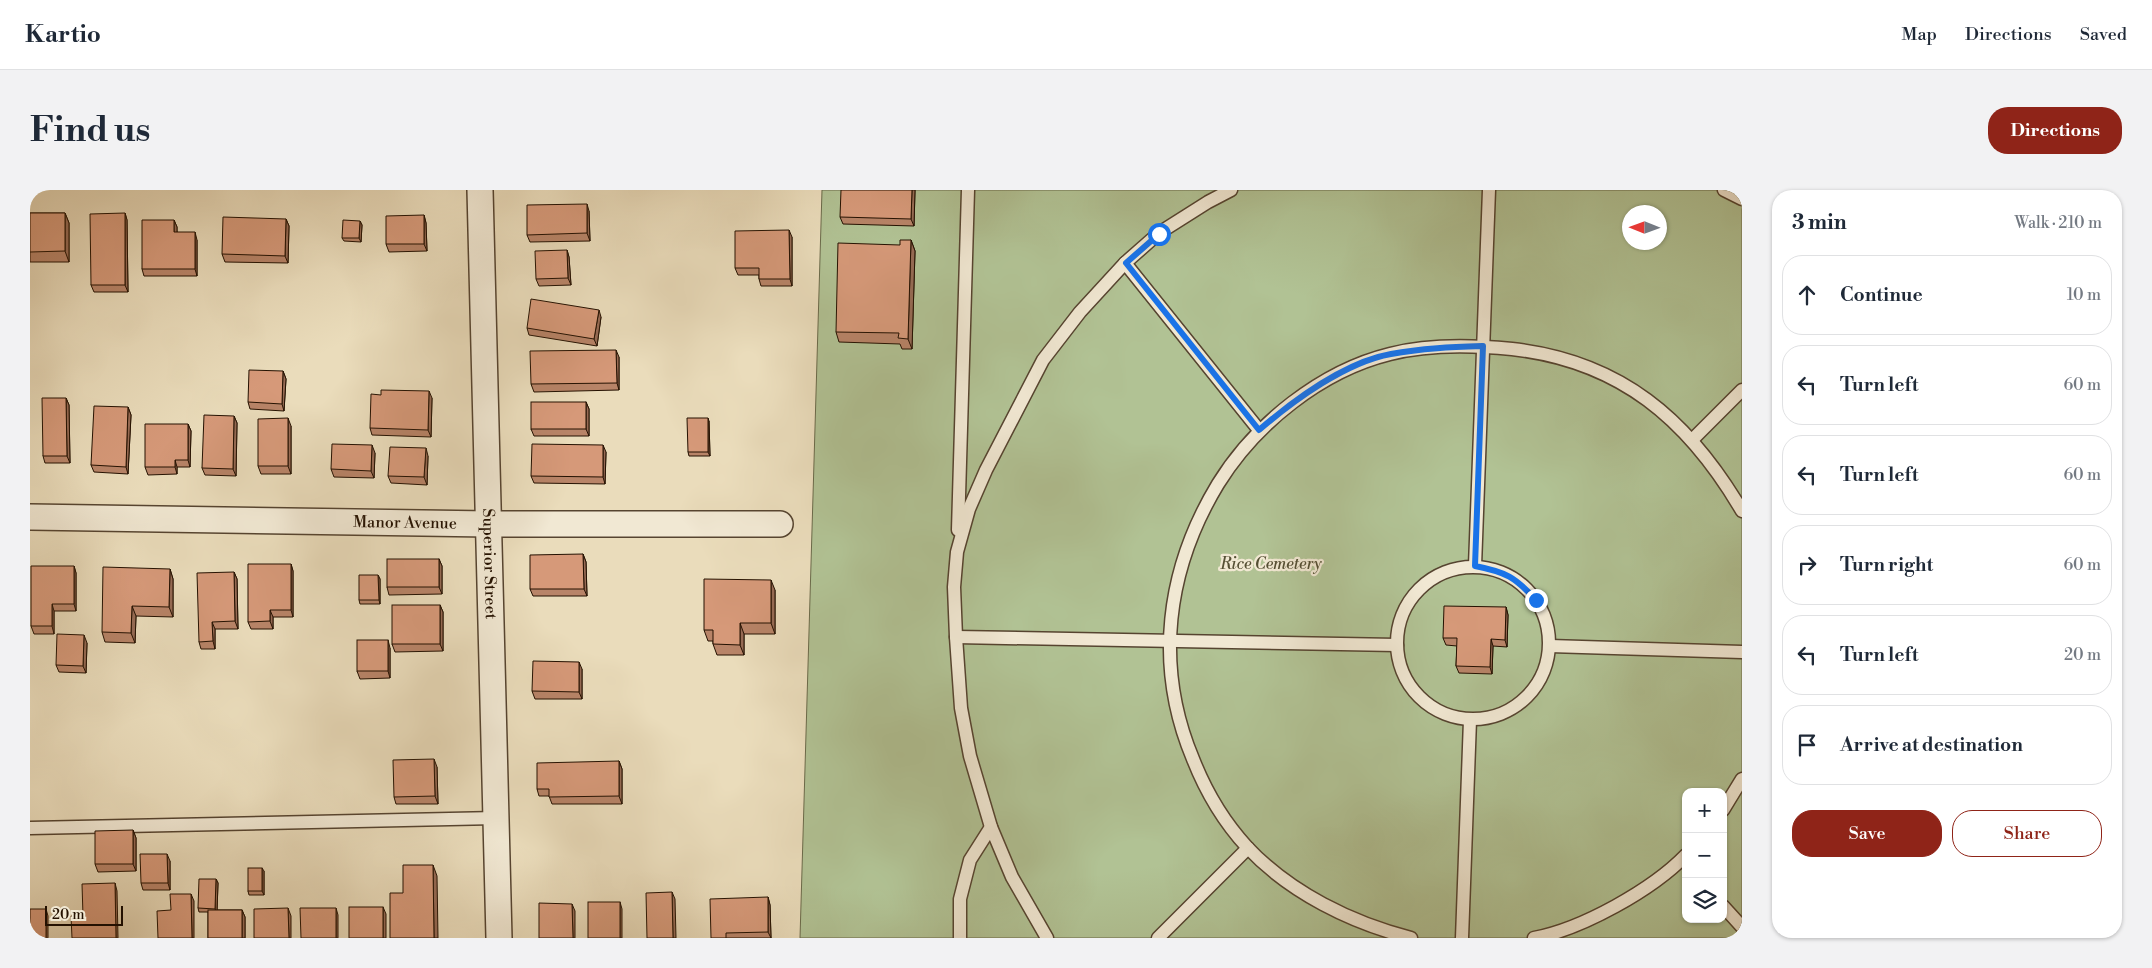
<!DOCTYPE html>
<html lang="en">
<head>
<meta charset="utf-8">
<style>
	body { margin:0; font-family:"Libre Bodoni",serif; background:#f2f2f3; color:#1f2937 }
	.controls { position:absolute; right:15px; bottom:15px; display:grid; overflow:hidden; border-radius:10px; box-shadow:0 1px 4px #0004 }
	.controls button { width:45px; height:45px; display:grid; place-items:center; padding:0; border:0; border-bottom:1px solid #e0e1e3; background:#fff; color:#1f2937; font:25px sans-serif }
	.compass { position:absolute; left:1592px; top:15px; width:45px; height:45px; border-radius:50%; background:#fff; box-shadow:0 1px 4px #0004; rotate:271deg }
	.scale { position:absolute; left:15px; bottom:12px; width:78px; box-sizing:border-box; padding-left:5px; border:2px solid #241101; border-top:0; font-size:14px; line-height:18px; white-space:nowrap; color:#241101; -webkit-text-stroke:4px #f1e8d3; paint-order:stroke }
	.stop { position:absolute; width:15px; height:15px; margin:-11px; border:4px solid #1a73e8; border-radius:50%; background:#fff }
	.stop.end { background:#1a73e8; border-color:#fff; box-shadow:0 1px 5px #0008 }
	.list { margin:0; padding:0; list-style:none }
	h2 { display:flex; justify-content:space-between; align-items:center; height:65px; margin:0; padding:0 20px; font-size:21px }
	h2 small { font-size:16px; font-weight:400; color:#747a83 }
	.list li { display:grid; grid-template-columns:32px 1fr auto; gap:15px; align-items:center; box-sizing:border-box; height:80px; margin:0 10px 10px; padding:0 10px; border:1px solid #e0e1e3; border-radius:20px }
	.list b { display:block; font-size:19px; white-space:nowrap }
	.list em { font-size:16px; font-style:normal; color:#747a83 }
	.actions { display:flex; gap:10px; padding:15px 20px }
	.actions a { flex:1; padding:11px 0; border:1px solid #8f2418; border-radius:20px; text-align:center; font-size:18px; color:#8f2418 }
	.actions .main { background:#8f2418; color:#fff }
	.icon { flex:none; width:28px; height:28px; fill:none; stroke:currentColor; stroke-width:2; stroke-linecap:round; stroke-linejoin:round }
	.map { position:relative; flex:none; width:1712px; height:748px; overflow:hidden; border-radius:20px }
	header { display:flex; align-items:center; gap:30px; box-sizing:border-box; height:70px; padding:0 25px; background:#fff; border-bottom:1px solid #e0e1e3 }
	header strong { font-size:24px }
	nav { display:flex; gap:28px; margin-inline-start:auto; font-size:18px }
	.intro { display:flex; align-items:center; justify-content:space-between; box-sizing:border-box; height:120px; padding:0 30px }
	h1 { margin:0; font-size:35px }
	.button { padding:12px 22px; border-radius:20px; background:#8f2418; color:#fff; font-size:18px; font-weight:700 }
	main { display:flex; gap:30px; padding:0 30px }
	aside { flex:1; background:#fff; border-radius:20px; box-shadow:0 1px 4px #0004 }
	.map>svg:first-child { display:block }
</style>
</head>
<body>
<header>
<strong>Kartio</strong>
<nav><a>Map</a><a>Directions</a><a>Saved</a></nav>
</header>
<div class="intro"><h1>Find us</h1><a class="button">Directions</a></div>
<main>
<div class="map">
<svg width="1712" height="748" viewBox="0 0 1712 748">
	<rect width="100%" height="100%" fill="#eadcbb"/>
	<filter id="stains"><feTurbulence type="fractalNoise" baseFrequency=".004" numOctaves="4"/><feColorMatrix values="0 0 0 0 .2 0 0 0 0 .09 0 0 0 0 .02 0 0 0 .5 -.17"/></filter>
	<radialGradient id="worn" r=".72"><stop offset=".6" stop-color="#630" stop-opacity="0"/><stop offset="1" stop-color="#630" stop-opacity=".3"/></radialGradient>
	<path fill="#b1c294" stroke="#6a6a4a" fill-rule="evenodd" d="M 792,0 L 1712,0 L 1712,748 L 770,748 ZM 1600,22 L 1630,22 L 1630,52 L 1600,52 ZM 1656,602 L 1693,602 L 1693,729 L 1656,729 Z"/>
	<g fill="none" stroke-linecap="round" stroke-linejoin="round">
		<g stroke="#564430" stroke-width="15">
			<g id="service">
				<path d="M 1694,0 L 1712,9"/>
				<path d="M 1095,73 L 1229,240"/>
				<path d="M 1662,250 L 1712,200"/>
				<path d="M 928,340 L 938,0"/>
				<path d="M 1445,376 L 1459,0"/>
				<circle cx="1443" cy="453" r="76"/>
				<path d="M 926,447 L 1367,455"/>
				<path d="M 1520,456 L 1712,462"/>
				<path d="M 1693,620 L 1712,589"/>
				<path d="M 0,638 L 466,628"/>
				<path d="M 1693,716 L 1712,737"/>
				<path d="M 930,748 L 930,709 L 940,670 L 961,637"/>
				<path d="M 1017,748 L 982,687 L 961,637 L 940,566 L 931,518 L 926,447 L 924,397 L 927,362 L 939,319 L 956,280 L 1013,170 L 1050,122 L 1095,73 L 1129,43 L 1178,12 L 1201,0"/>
				<path d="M 1128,748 L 1218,658"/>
				<path d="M 1381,748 C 1322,733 1260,703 1217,657 C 1193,631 1176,602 1163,569 C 1124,476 1136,380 1188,294 C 1225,234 1291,181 1360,164 C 1398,154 1442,155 1482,159 C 1590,171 1658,229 1712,321"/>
				<path d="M 1432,748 L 1440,530"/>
				<path d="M 1504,748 C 1552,739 1622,700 1656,665"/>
			</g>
		</g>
		<g stroke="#564430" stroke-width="28">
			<g id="minor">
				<path id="s1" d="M 450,0 L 469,748"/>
				<path id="s2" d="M 0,327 L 459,334 L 750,334"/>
			</g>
		</g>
		<use href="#service" stroke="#f1e8d3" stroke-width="12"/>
		<use href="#minor" stroke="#f1e8d3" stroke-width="25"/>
	</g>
	<g fill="#b88468" stroke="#241101">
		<path d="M 885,0 L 884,36 L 813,34 L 810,27 Z"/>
		<path d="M 559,21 L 560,51 L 500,52 L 497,45 Z"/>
		<path d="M 0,23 L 35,23 L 39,33 L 39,72 L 0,72 Z"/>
		<path d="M 95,23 L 97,30 L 98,102 L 64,102 L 61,95 Z"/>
		<path d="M 394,25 L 396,33 L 397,61 L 359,62 L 356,54 Z"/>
		<path d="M 256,29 L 259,36 L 258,73 L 195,72 L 192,64 Z"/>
		<path d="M 144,30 L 147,37 L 147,42 L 167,50 L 167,86 L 114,86 L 112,79 Z"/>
		<path d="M 330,31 L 332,35 L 331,52 L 314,51 L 312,48 Z"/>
		<path d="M 762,47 L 762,96 L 731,96 L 729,89 L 729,85 L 708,85 L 705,78 Z"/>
		<path d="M 881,50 L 885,61 L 882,159 L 872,159 L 870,154 L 809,152 L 806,142 L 870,55 Z"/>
		<path d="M 537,60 L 539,67 L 541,95 L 509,96 L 506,89 Z"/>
		<path d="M 571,127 L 567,156 L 499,145 L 497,138 Z"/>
		<path d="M 589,167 L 589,200 L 504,202 L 501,194 Z"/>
		<path d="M 253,181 L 256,189 L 254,221 L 220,219 L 218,212 Z"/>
		<path d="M 36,208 L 39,215 L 40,273 L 15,273 L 13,266 Z"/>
		<path d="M 402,208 L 401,247 L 342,245 L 340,238 Z"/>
		<path d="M 556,212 L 559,219 L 559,246 L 504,246 L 501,239 Z"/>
		<path d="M 98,217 L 101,225 L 98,284 L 64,282 L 61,275 Z"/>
		<path d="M 204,226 L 207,233 L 206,286 L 175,285 L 172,278 Z"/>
		<path d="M 679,231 L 680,266 L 659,266 L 658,262 Z"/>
		<path d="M 158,234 L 161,241 L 160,277 L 147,277 L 147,284 L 118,285 L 115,277 Z"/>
		<path d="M 261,236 L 261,284 L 231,284 L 228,276 Z"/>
		<path d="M 576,262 L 575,294 L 504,293 L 501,286 Z"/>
		<path d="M 345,263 L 344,288 L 304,287 L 301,279 Z"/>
		<path d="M 398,266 L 397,295 L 361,293 L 358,286 Z"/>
		<path d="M 553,364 L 556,372 L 557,406 L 503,406 L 500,399 Z"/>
		<path d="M 409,369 L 412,376 L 412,404 L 359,405 L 357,397 Z"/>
		<path d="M 261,374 L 263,381 L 263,427 L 243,427 L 243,439 L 221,439 L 218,432 Z"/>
		<path d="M 44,376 L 46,383 L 46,421 L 24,421 L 24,444 L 4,444 L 1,436 Z"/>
		<path d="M 140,379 L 143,389 L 143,427 L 106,426 L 105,453 L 75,452 L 72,442 Z"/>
		<path d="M 204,382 L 207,389 L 208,439 L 185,439 L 185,459 L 171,459 L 169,452 Z"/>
		<path d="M 348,385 L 350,389 L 350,414 L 330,414 L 329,410 Z"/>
		<path d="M 745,400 L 745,444 L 714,444 L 714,465 L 687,465 L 683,454 L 683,451 L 678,451 L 674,440 Z"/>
		<path d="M 410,415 L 413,422 L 413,461 L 365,462 L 362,454 Z"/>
		<path d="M 1476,417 L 1478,425 L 1477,457 L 1463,456 L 1462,484 L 1429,483 L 1426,476 L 1427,456 L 1416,455 L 1413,448 Z"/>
		<path d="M 57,453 L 56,483 L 29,482 L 26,475 Z"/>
		<path d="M 360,458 L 360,488 L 330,489 L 327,481 Z"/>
		<path d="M 552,479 L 552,509 L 505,509 L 502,501 Z"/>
		<path d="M 589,571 L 592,579 L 592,614 L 522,614 L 519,606 L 509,606 L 507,599 Z"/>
		<path d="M 407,577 L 408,614 L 366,614 L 364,607 Z"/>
		<path d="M 103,640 L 106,648 L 106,681 L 68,682 L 65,674 Z"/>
		<path d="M 140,671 L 140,700 L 113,700 L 111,693 Z"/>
		<path d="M 234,681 L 234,705 L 219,705 L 218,701 Z"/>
		<path d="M 186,689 L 188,693 L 187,720 L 212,720 L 215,727 L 215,748 L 178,748 L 178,722 L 169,722 L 168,718 Z"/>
		<path d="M 738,707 L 740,715 L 741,748 L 681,748 Z"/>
	</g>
	<g fill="#966b55" stroke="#241101">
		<path d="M 882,0 L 885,0 L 884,36 L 881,29 Z"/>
		<path d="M 557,14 L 559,21 L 560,51 L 557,43 Z"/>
		<path d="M 35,23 L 39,33 L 39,72 L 35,61 Z"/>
		<path d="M 95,23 L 97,30 L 98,102 L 95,95 Z"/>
		<path d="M 394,25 L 396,33 L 397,61 L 394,54 Z"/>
		<path d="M 256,29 L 259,36 L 258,73 L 255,66 Z"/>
		<path d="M 144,30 L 147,37 L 147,50 L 144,42 Z"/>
		<path d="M 330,31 L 332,35 L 331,52 L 329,48 Z"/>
		<path d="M 759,40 L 762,47 L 762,96 L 760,89 Z"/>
		<path d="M 165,42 L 167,50 L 167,86 L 165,79 Z"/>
		<path d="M 881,50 L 885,61 L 882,159 L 878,149 Z"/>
		<path d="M 537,60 L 539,67 L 541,95 L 538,88 Z"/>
		<path d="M 569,120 L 571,127 L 567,156 L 564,149 Z"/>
		<path d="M 586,160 L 589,167 L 589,200 L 587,193 Z"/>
		<path d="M 253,181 L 256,189 L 254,221 L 252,214 Z"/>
		<path d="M 399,201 L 402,208 L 401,247 L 398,240 Z"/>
		<path d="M 36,208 L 39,215 L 40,273 L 37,266 Z"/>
		<path d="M 556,212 L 559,219 L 559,246 L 556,239 Z"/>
		<path d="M 98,217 L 101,225 L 98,284 L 96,277 Z"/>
		<path d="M 204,226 L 207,233 L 206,286 L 203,279 Z"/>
		<path d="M 258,228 L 261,236 L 261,284 L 258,276 Z"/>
		<path d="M 678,228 L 679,231 L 680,266 L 678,262 Z"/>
		<path d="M 158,234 L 161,241 L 160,277 L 158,270 Z"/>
		<path d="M 342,255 L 345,263 L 344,288 L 341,281 Z"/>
		<path d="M 573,255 L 576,262 L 575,294 L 573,287 Z"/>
		<path d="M 396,258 L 398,266 L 397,295 L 394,287 Z"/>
		<path d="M 145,270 L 147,277 L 147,284 L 145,277 Z"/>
		<path d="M 553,364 L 556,372 L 557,406 L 554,399 Z"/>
		<path d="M 409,369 L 412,376 L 412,404 L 409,397 Z"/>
		<path d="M 261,374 L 263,381 L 263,427 L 261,420 Z"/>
		<path d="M 44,376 L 46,383 L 46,421 L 44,414 Z"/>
		<path d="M 140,379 L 143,389 L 143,427 L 139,417 Z"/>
		<path d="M 204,382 L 207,389 L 208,439 L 205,431 Z"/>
		<path d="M 348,385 L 350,389 L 350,414 L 349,410 Z"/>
		<path d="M 741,390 L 745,400 L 745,444 L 741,433 Z"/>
		<path d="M 22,414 L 24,421 L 24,444 L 22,436 Z"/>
		<path d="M 410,415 L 413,422 L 413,461 L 410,454 Z"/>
		<path d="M 102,416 L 106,426 L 105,453 L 101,443 Z"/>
		<path d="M 1476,417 L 1478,425 L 1477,457 L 1475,450 Z"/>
		<path d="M 240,420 L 243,427 L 243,439 L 240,431 Z"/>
		<path d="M 182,432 L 185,439 L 185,459 L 183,451 Z"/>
		<path d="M 710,433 L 714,444 L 714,465 L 710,455 Z"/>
		<path d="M 54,445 L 57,453 L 56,483 L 53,476 Z"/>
		<path d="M 1461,449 L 1463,456 L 1462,484 L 1460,477 Z"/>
		<path d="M 358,450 L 360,458 L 360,488 L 358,481 Z"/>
		<path d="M 549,472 L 552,479 L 552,509 L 549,502 Z"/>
		<path d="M 404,569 L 407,577 L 408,614 L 405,606 Z"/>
		<path d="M 589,571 L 592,579 L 592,614 L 589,606 Z"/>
		<path d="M 103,640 L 106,648 L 106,681 L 103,674 Z"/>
		<path d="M 137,664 L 140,671 L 140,700 L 138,693 Z"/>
		<path d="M 403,675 L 407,686 L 408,748 L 404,748 Z"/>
		<path d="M 232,678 L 234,681 L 234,705 L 232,701 Z"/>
		<path d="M 186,689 L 188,693 L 187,722 L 185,719 Z"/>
		<path d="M 85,693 L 87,701 L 88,748 L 86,748 Z"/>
		<path d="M 642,702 L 645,709 L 646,748 L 643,748 Z"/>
		<path d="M 161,704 L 164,711 L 164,748 L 162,748 Z"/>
		<path d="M 738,707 L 740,715 L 741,748 L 738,742 Z"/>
		<path d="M 590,712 L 592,719 L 592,748 L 590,748 Z"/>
		<path d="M 542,714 L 545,721 L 545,748 L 543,748 Z"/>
		<path d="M 353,717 L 356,724 L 356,748 L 353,748 Z"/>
		<path d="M 258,718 L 261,726 L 261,748 L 259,748 Z"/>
		<path d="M 306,718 L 308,725 L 308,748 L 306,748 Z"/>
		<path d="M 16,719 L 18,726 L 18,748 L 16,748 Z"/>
		<path d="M 212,720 L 215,727 L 215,748 L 212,748 Z"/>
	</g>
	<g fill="#d69979" stroke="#241101">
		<path d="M 811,0 L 882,0 L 881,29 L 810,27 Z"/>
		<path d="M 557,14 L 557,43 L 497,45 L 497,15 Z"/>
		<path d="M 0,23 L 35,23 L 35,61 L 0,62 Z"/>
		<path d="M 95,23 L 95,95 L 61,95 L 60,24 Z"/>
		<path d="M 394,25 L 394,54 L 356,54 L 356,26 Z"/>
		<path d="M 193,27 L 256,29 L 255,66 L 192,64 Z"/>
		<path d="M 112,30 L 144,30 L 144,42 L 165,42 L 165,79 L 112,79 Z"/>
		<path d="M 313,30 L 330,31 L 329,48 L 312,48 Z"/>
		<path d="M 759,40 L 760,89 L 729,89 L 729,78 L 705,78 L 705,41 Z"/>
		<path d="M 870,50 L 881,50 L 878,149 L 868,148 L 869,143 L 806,142 L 808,53 L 870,55 Z"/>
		<path d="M 537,60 L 538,88 L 506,89 L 505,61 Z"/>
		<path d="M 501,109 L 569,120 L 564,149 L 497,138 Z"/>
		<path d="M 586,160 L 587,193 L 501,194 L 500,161 Z"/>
		<path d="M 219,180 L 253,181 L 252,214 L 218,212 Z"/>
		<path d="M 351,200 L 399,201 L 398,240 L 340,238 L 341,204 L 351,205 Z"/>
		<path d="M 12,208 L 36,208 L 37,266 L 13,266 Z"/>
		<rect x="501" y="212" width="55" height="27"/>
		<path d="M 64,216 L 98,217 L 96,277 L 61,275 Z"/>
		<path d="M 174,225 L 204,226 L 203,279 L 172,278 Z"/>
		<path d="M 258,228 L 258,276 L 228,276 L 228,229 Z"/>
		<path d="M 657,228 L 678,228 L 678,262 L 658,262 Z"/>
		<path d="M 115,234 L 158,234 L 158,270 L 145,270 L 145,277 L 115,277 Z"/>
		<path d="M 302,254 L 342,255 L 341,281 L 301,279 Z"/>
		<path d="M 502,254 L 573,255 L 573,287 L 501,286 Z"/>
		<path d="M 360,257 L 396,258 L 394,287 L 358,286 Z"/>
		<path d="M 553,364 L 554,399 L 500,399 L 500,365 Z"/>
		<rect x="357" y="369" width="52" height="28"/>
		<path d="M 218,374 L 261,374 L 261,420 L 240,420 L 240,431 L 218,432 Z"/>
		<path d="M 1,376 L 44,376 L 44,414 L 22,414 L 22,436 L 1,436 Z"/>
		<path d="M 73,377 L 140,379 L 139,417 L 102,416 L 101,443 L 72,442 Z"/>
		<path d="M 204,382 L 205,431 L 182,432 L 183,451 L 169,452 L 167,383 Z"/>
		<path d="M 329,385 L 348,385 L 349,410 L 329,410 Z"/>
		<path d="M 674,389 L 741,390 L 741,433 L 710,433 L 710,455 L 683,454 L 683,440 L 674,440 Z"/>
		<rect x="362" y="415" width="48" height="39"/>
		<path d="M 1414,416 L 1476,417 L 1475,450 L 1461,449 L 1460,477 L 1426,476 L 1427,448 L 1413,448 Z"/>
		<path d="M 27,444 L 54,445 L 53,476 L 26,475 Z"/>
		<rect x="327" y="450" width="31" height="31"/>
		<path d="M 503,471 L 549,472 L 549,502 L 502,501 Z"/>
		<path d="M 404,569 L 405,606 L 364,607 L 363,570 Z"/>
		<path d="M 589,571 L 589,606 L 519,607 L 519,599 L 507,599 L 507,573 Z"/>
		<path d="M 103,640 L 103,674 L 65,674 L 65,641 Z"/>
		<path d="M 110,664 L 137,664 L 138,693 L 111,693 Z"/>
		<path d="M 373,675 L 403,675 L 404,748 L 360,748 L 360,703 L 373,703 Z"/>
		<rect x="218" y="678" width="14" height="23"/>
		<path d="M 169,689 L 186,689 L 185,719 L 168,718 Z"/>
		<path d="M 85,693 L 86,748 L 42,748 L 41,726 L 53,726 L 52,694 Z"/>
		<path d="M 642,702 L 643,748 L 617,748 L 616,703 Z"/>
		<path d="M 140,704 L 161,704 L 162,748 L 128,748 L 127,721 L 141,720 Z"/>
		<path d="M 738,707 L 738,742 L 696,743 L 696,748 L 681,748 L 680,709 Z"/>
		<rect x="558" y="712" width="32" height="36"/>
		<path d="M 509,713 L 542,714 L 543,748 L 509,748 Z"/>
		<rect x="319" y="717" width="34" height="31"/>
		<path d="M 258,718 L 259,748 L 224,748 L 224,719 Z"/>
		<path d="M 270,718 L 306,718 L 306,748 L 271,748 Z"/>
		<rect x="0" y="719" width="16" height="29"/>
		<rect x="178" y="720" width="34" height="28"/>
	</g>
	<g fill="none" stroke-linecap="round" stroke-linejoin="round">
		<path stroke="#1a73e8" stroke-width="6" d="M 1129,44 L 1096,73 L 1229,240 C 1264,210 1316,172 1361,164 C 1392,158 1423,157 1453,156 L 1445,376 C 1476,382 1485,387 1506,410"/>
	</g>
	<g text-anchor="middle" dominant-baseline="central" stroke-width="4.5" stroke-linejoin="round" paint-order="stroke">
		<g font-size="16" fill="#241101" stroke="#f1e8d3">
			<text stroke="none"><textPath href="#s2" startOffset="375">Manor Avenue</textPath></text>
			<text stroke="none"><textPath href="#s1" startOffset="374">Superior Street</textPath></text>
		</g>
		<g font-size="16" font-style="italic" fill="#554f34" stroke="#f1e8d3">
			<text x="1241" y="374">Rice Cemetery</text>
		</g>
	</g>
	<rect width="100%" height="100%" filter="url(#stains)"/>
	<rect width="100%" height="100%" fill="url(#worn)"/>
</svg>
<div class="controls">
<button>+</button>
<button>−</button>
<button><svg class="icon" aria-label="layers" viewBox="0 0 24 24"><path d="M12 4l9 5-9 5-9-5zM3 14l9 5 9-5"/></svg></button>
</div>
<svg class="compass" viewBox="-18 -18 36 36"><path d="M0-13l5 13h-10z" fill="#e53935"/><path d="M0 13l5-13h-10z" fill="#747a83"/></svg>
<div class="scale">20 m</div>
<div class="stop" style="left:1129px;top:44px"></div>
<div class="stop end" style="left:1506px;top:410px"></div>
</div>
<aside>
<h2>3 min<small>Walk · 210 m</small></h2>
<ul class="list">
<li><svg class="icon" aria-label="ahead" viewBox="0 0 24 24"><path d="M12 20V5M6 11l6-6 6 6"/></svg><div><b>Continue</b></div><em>10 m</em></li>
<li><svg class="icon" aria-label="left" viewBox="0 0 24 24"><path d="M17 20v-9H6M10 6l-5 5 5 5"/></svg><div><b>Turn left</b></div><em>60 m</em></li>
<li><svg class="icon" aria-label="left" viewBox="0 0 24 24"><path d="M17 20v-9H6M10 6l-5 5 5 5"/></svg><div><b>Turn left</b></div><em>60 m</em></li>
<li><svg class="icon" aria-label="right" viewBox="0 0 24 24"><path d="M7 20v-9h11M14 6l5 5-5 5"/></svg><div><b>Turn right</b></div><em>60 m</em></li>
<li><svg class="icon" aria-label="left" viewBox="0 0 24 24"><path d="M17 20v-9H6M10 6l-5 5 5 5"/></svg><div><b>Turn left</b></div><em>20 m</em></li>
<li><svg class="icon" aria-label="arrive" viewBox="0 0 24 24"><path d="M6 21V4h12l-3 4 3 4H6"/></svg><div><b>Arrive at destination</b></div></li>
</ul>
<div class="actions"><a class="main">Save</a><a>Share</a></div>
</aside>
</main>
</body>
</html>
